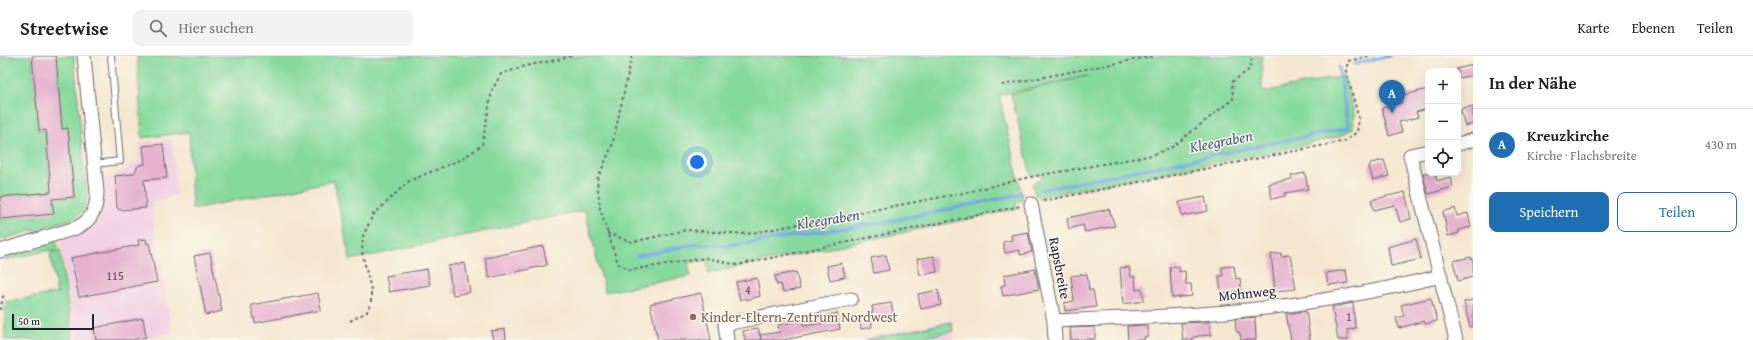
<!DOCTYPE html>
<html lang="de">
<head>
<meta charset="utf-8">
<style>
	body { margin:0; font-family:"Gentium Book Plus",serif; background:#f2f2f2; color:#222 }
	.controls { position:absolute; right:12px; top:12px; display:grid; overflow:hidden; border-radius:8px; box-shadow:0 4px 16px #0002 }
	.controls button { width:36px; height:36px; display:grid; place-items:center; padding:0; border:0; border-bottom:1px solid #e0e0e0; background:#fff; color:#222; font:20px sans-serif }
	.scale { position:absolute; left:12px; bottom:10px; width:82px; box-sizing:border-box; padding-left:4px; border:2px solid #22223b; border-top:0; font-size:11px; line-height:14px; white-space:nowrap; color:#22223b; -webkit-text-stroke:3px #fbf7ec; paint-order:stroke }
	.you { position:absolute; left:697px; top:106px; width:14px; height:14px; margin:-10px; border:3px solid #fff; border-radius:50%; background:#1a73e8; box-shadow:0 0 0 6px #1a73e833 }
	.badge { display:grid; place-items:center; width:26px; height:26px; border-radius:50%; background:#1f6fb2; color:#fff; font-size:13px; font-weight:700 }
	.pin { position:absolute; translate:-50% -33px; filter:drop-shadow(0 1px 2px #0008) }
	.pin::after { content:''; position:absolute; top:21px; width:14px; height:12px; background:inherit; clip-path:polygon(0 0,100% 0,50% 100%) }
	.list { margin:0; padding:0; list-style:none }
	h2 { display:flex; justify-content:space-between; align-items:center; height:52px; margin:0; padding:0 16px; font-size:17px }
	h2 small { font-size:13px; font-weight:400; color:#767676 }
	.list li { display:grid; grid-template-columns:26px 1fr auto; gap:12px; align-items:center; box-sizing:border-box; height:72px; padding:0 16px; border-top:1px solid #e0e0e0 }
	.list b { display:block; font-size:15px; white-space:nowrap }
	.list p { margin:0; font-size:13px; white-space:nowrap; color:#767676 }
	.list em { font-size:13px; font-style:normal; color:#767676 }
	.actions { display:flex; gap:8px; padding:12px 16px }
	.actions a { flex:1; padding:9px 0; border:1px solid #1f6fb2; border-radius:8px; text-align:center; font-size:14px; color:#1f6fb2 }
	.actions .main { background:#1f6fb2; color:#fff }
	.icon { flex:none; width:22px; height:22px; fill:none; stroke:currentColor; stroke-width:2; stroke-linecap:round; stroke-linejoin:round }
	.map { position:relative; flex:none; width:1473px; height:284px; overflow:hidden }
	header { display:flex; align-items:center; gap:24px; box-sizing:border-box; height:56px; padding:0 20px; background:#fff; border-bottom:1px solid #e0e0e0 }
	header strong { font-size:19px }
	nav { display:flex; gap:22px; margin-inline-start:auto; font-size:14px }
	.search { width:280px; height:36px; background:#f2f2f2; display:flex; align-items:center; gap:10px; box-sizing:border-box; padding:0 14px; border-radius:8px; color:#767676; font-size:15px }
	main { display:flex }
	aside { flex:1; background:#fff }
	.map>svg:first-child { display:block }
</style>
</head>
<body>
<header>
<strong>Streetwise</strong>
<div class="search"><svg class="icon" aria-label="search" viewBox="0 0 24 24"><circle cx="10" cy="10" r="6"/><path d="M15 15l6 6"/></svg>Hier suchen</div>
<nav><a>Karte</a><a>Ebenen</a><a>Teilen</a></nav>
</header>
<main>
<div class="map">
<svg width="1473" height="284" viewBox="0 0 1473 284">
	<rect width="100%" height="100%" fill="#fbf7ec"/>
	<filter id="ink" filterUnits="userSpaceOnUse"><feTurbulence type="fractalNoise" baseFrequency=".025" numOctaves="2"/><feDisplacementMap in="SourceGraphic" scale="8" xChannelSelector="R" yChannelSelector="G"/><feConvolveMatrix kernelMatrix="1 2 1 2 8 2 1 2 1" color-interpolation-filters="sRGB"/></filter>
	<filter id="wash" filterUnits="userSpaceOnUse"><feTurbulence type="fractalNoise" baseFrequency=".012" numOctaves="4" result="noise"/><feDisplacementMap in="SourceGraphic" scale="16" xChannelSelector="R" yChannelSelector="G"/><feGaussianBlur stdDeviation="0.9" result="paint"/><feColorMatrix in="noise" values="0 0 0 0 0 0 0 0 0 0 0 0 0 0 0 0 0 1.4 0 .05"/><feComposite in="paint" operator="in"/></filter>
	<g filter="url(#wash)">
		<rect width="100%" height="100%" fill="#f5e7cf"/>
		<g fill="#f1d0e3">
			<path d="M 172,83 L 176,139 L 154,145 L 152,160 L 172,277 L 134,284 L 76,284 L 60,185 L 94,171 L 101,154 L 101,121 L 112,120 L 139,105 L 139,87 Z"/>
			<path d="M 952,264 L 955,281 L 941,284 L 855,284 Z"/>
		</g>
		<g fill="#85d99c" stroke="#547e6c">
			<path d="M 0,0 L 32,0 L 39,75 L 46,74 L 51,136 L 0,141 Z"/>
			<path d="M 56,0 L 74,0 L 87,143 C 85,152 82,157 75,162 L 0,184 L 0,163 L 53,158 L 52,143 L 74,141 L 68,73 L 62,73 Z"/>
			<path d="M 137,0 L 1262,0 L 1262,36 L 1344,20 L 1354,57 L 1353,73 L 1340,80 L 1296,91 L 1039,141 L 1035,139 L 1032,128 L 1034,126 L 1042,123 L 1042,118 L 1031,119 L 1011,38 L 1087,20 L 999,39 L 1023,144 L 1017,146 L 1016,153 L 709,217 L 707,204 L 688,207 L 691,220 L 605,236 L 585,154 L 350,204 L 334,125 L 192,153 L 189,76 L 142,82 Z"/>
			<path d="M 55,184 L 59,192 L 5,204 L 8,197 Z"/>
			<path d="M 60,194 L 73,284 L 5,284 L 5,246 L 57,237 L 50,197 Z"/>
			<path d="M 951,266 L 953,275 L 910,284 L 866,284 Z"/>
		</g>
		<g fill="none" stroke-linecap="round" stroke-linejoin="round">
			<g stroke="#72a6df" stroke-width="3.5">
				<path d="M 1355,8 L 1389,0"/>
				<path d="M 1040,134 L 1348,72 L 1339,11"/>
				<path d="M 637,200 L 697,188 L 728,190 L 891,165 L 1022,138"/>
			</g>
		</g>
		<g id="blocks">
			<g fill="#e5b1ce">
				<path d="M 32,0 L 56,0 L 62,73 L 68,72 L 74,141 L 52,143 L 54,158 L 0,163 L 0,141 L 51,136 L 46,74 L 39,75 Z"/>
				<path d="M 1473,9 L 1473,19 L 1459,22 L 1458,15 L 1456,13 Z"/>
				<path d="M 1428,33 L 1428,53 L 1416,56 L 1418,61 L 1399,66 L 1402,76 L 1389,80 L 1382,52 L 1402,47 L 1400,40 Z"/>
				<path d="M 1473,50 L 1473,68 L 1465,70 L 1461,55 L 1463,52 Z"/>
				<path d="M 163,88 L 167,122 L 144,124 L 146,152 L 120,154 L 117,152 L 115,120 L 133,118 L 139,109 L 145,108 L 143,90 Z"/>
				<path d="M 1384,104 L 1389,120 L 1373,124 L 1369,111 L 1371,107 Z"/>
				<path d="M 1305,117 L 1308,133 L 1285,137 L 1285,140 L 1272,143 L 1269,128 L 1292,123 L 1291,120 Z"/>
				<path d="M 1423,117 L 1435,117 L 1437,125 L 1451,121 L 1453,131 L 1428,138 Z"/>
				<path d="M 1405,136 L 1411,163 L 1400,166 L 1395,149 L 1374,154 L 1371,144 Z"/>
				<path d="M 1205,141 L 1208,155 L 1182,160 L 1179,146 Z"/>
				<path d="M 1455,152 L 1457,160 L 1468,157 L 1471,171 L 1459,174 L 1459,177 L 1448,180 L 1443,156 Z"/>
				<path d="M 1109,153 L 1115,170 L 1085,176 L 1083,169 L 1069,173 L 1067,162 Z"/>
				<path d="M 1028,176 L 1032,196 L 1020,199 L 1020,194 L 1005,197 L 1003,186 L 1012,184 L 1011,179 Z"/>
				<path d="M 146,183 L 147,188 L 149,187 L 157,226 L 79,241 L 71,202 L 139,189 L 138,184 Z"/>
				<path d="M 1416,183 L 1421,203 L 1391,210 L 1388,191 Z"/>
				<path d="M 543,190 L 547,209 L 489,222 L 485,202 Z"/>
				<path d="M 210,197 L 222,255 L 206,259 L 194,200 Z"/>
				<path d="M 1281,197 L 1281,200 L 1290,199 L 1296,233 L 1275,235 L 1271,198 Z"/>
				<path d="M 886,199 L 889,214 L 874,217 L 871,202 Z"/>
				<path d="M 934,200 L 937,216 L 920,219 L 917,203 Z"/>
				<path d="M 1471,201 L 1471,203 L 1473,203 L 1473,221 L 1458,225 L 1453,205 Z"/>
				<path d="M 465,207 L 470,236 L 453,239 L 448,210 Z"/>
				<path d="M 842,207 L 845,221 L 830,224 L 827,210 Z"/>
				<path d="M 1179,210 L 1179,216 L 1185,215 L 1186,228 L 1191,228 L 1192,240 L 1172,242 L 1170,211 Z"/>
				<path d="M 1234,210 L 1236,223 L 1240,222 L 1241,235 L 1221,237 L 1219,220 L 1223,220 L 1222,211 Z"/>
				<path d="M 1129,211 L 1131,221 L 1135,221 L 1136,234 L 1142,233 L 1144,245 L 1123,248 L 1120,212 Z"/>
				<path d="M 427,213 L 430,229 L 389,236 L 386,220 Z"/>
				<path d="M 1035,213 L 1039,233 L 1003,240 L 1001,230 L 1005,229 L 1004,219 Z"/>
				<path d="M 1346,214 L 1348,227 L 1328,229 L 1326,217 Z"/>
				<path d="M 796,216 L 800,233 L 783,236 L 781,228 L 777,229 L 775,220 Z"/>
				<path d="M 1087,218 L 1089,234 L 1093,234 L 1096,251 L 1065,255 L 1064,247 L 1074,245 L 1071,220 Z"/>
				<path d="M 757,222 L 760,240 L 747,244 L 746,242 L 740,244 L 736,226 Z"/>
				<path d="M 938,234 L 941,249 L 921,253 L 918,238 Z"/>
				<path d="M 318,237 L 321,254 L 255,267 L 251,249 Z"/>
				<path d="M 701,237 L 711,284 L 658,284 L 650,248 Z"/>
				<path d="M 1431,242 L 1437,265 L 1425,268 L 1424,265 L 1399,272 L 1396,262 L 1404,260 L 1401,249 Z"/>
				<path d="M 1473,244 L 1473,270 L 1470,271 L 1464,246 Z"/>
				<path d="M 891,247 L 894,260 L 871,264 L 872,271 L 861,273 L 860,266 L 856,267 L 855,266 L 873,256 L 872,250 Z"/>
				<path d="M 1353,247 L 1355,272 L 1347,274 L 1348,284 L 1338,284 L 1332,251 Z"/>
				<path d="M 1306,255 L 1310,284 L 1291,284 L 1286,258 Z"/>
				<path d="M 837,257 L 840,273 L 783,284 L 745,284 L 743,275 L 758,272 L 761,283 L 760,279 L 780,276 L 778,269 L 802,264 L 804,270 L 822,267 L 821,261 Z"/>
				<path d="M 1255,261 L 1256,284 L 1241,284 L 1240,277 L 1236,275 L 1235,263 Z"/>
				<path d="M 143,262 L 146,281 L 132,284 L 96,284 L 94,272 Z"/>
				<path d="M 1210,266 L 1211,279 L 1198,280 L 1192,282 L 1193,284 L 1183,284 L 1181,267 Z"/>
				<path d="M 1142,269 L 1148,269 L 1148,281 L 1144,281 L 1144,284 L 1128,284 L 1127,270 Z"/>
				<path d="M 1095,271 L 1095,283 L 1071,284 L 1070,272 Z"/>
				<path d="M 505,273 L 506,283 L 493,284 L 491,275 Z"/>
			</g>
		</g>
	</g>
	<g filter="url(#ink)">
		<use href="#blocks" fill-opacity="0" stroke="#6c676f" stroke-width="1"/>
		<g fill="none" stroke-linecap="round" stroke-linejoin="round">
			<g stroke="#6c676f" stroke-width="8">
				<path id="service" d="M 94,108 L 120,105 L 111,0"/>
			</g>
			<g stroke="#6c676f" stroke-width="15">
				<g id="minor">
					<path d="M 1458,88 L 1473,84"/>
					<path d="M 1428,95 L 1410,99 L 1456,284"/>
					<path d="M 1031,148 L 1054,265 L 1055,284"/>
					<path d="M 0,195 L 76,172 C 92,165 97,152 97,136 L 84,0"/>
					<path d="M 1054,265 C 1125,262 1195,260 1266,252 C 1325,245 1383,234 1441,220"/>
					<path d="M 727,284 L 725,268 L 851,243"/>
				</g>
			</g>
			<g stroke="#6c676f" stroke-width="2" stroke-dasharray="3 3" stroke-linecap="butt">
				<path d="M 632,0 L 612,90 L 597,124 L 600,153 L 618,208 L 630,214 L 705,202 L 737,209 L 1021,150"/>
				<path d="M 1002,29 L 1154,0"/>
				<path d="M 1043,145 L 1345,85 L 1357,76 L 1359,63 L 1346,15 L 1348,5 L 1369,0"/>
				<path d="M 607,177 L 632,186 L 686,174 L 747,178 L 968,136 L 1025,122 L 1153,99 L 1172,91 L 1233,43 L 1232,26 L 1250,13 L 1252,0"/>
				<path d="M 0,254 L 4,237"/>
				<path d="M 350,265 L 367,256 L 371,247 L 371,234 L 362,196 L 363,180 L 373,159 L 409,125 L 462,103 L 482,89 L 492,34 L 501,18 L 525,10 L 561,3 L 571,0"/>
			</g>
			<use href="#service" stroke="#fff" stroke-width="6"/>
			<use href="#minor" stroke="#fff" stroke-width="13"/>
		</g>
	</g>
	<circle fill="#8d6e63" stroke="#fbf7ec" stroke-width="1.5" cx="693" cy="261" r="4"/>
	<g text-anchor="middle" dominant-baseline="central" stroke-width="3" stroke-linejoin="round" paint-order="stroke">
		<g font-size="12" fill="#534660">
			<text x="115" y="219">115</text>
			<text x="748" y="233">4</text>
			<text x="1349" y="260">1</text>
		</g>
		<g font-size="14" fill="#22223b" stroke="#fbf7ec">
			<text transform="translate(1060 212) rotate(79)">Rapsbreite</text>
			<text transform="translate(1247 237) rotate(-6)">Mohnweg</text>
		</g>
		<g font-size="14" fill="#785e54" stroke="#fbf7ec" text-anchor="start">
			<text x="701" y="261">Kinder-Eltern-Zentrum Nordwest</text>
		</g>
		<g font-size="15" font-style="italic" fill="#42577d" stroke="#fbf7ec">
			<text transform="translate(1221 85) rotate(-11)">Kleegraben</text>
			<text transform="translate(828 163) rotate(-9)">Kleegraben</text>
		</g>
	</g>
</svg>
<div class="controls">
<button>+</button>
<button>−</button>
<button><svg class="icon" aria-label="locate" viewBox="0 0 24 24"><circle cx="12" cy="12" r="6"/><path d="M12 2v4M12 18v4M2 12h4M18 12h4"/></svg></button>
</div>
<div class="scale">50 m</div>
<div class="you"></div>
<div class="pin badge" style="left:1392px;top:57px">A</div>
</div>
<aside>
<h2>In der Nähe<small></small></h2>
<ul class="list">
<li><span class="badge">A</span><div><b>Kreuzkirche</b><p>Kirche · Flachsbreite</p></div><em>430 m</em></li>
</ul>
<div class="actions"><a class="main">Speichern</a><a>Teilen</a></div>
</aside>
</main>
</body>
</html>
